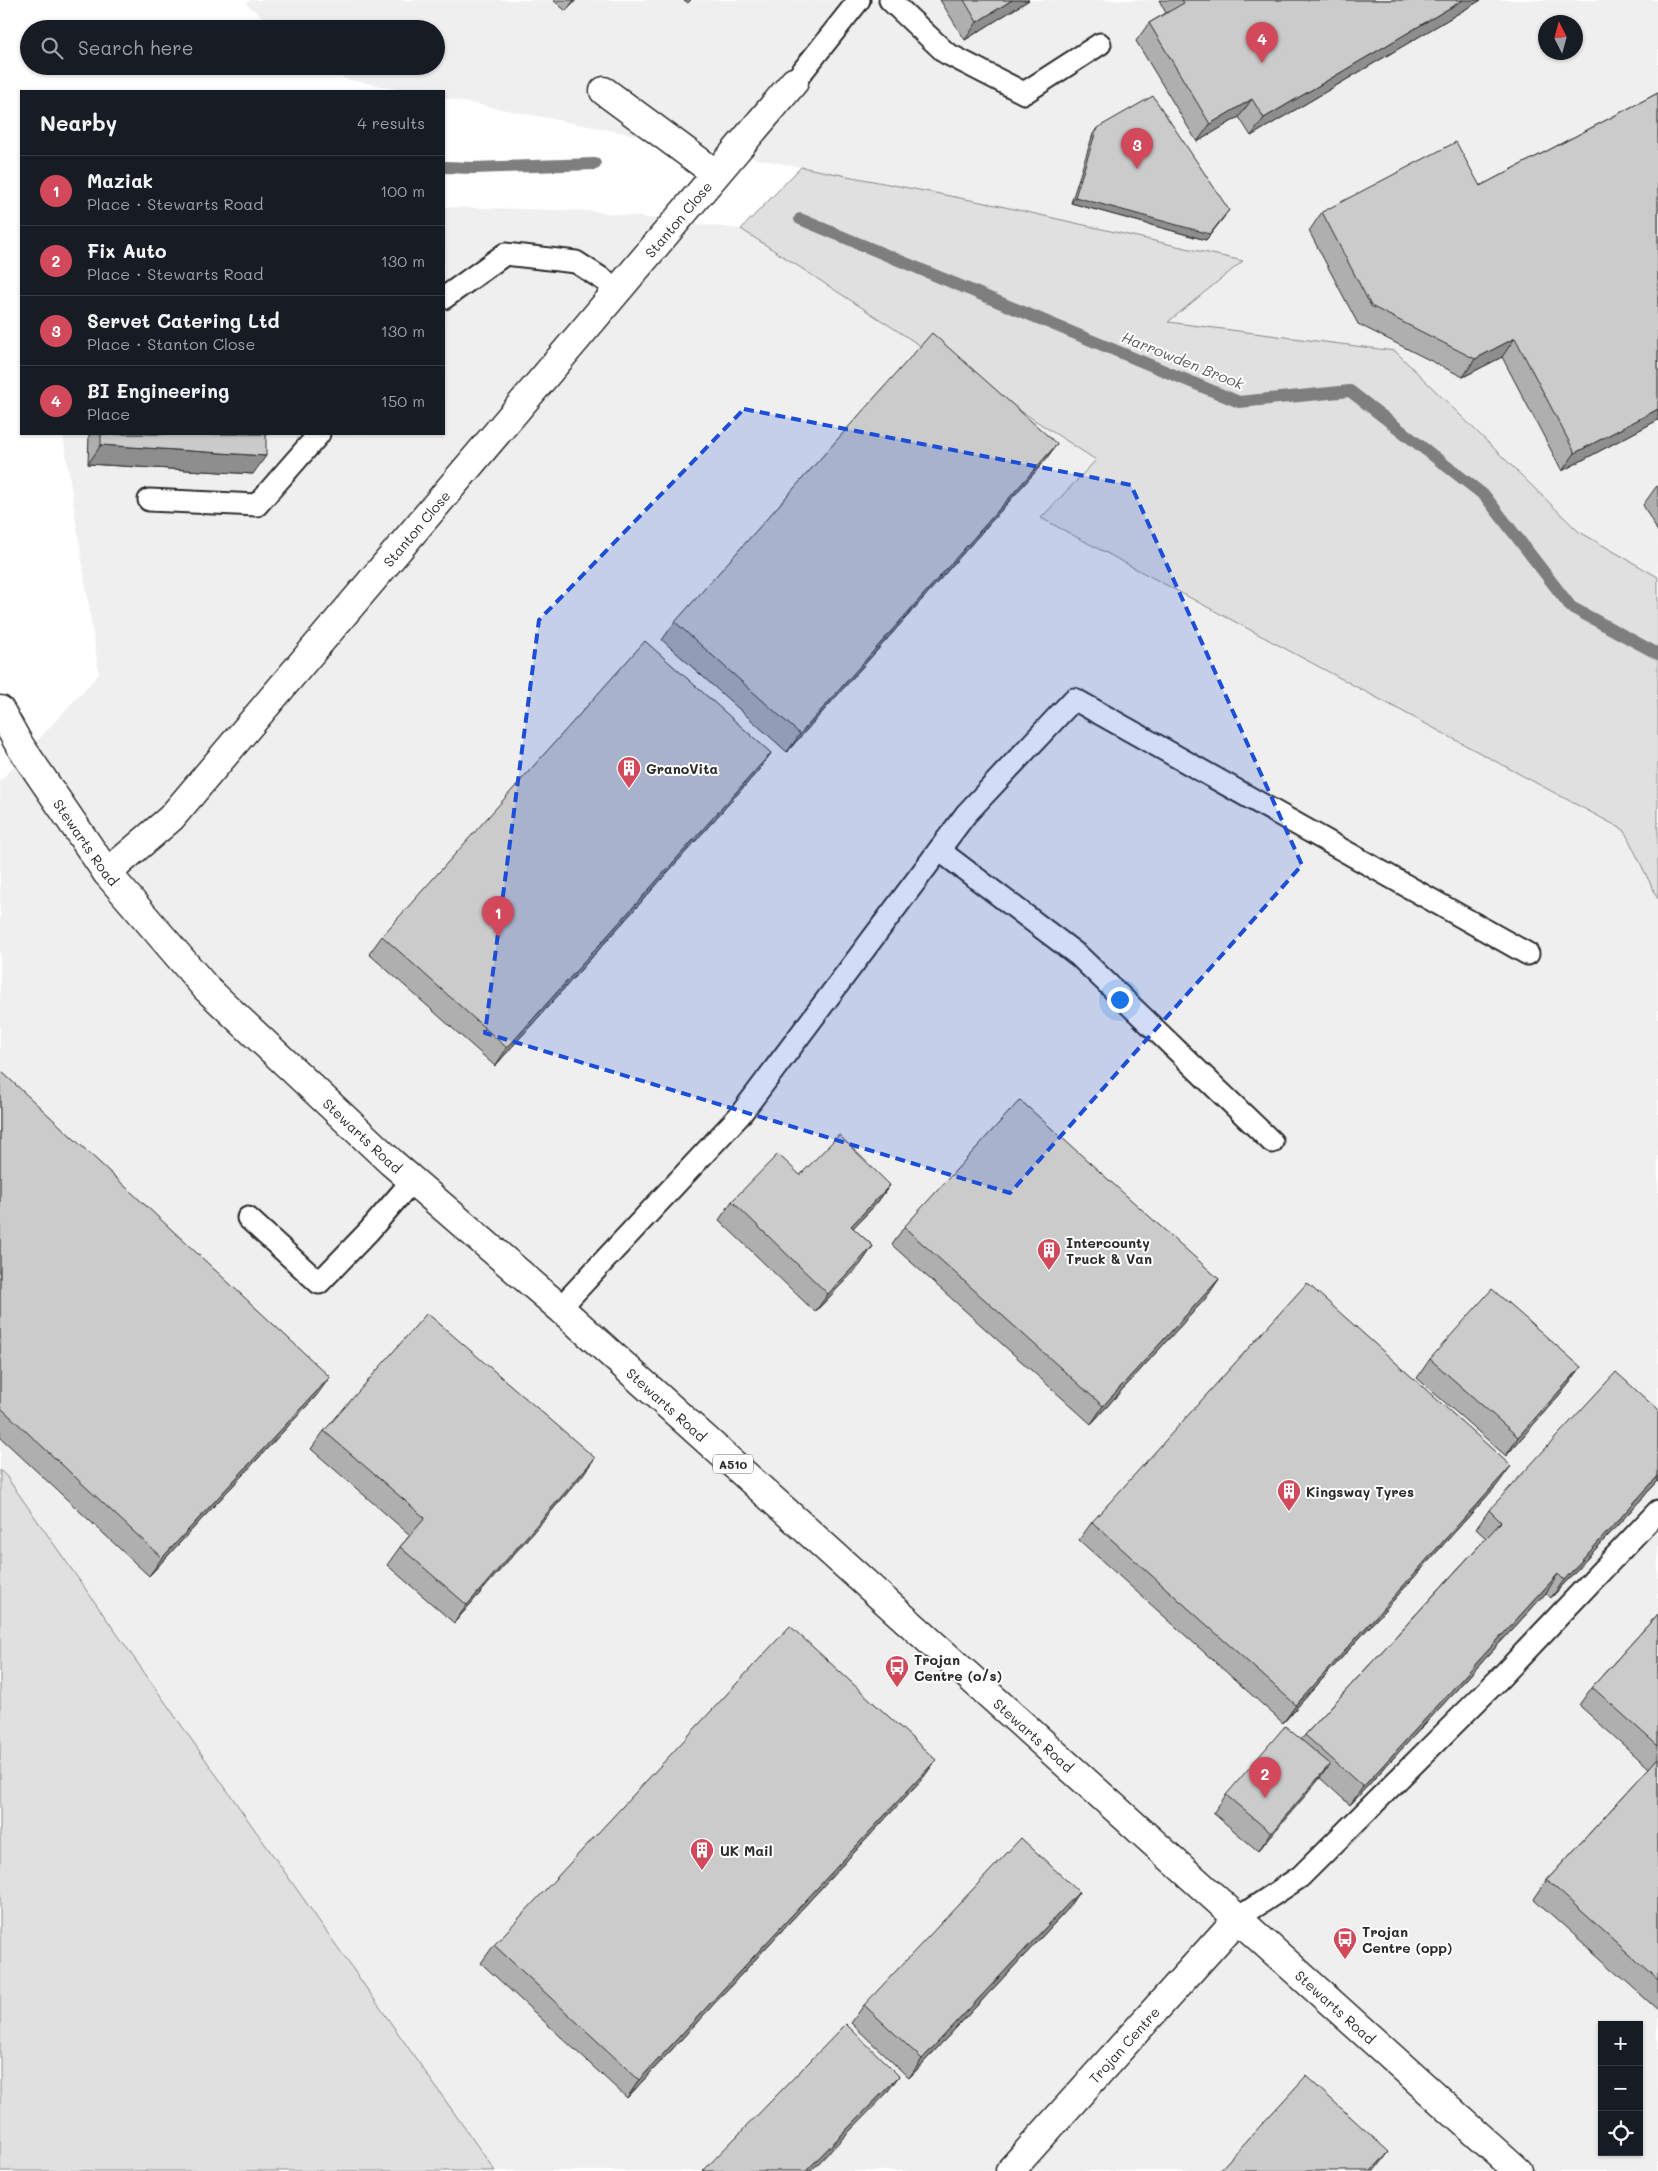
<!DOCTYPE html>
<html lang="en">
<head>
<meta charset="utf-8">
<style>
	body { margin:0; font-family:Mali,sans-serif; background:#20242c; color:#f1f3f6 }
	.controls { position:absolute; right:15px; bottom:15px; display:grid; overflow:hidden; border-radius:0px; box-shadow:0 1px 4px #0004 }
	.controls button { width:45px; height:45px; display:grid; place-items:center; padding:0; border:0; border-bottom:1px solid #363941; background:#171b24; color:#f1f3f6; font:25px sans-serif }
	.compass { position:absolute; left:1538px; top:15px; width:45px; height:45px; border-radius:50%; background:#171b24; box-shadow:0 1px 4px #0004; rotate:354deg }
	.you { position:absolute; left:1119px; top:999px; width:18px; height:18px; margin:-12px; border:4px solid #fff; border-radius:50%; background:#1a73e8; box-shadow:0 0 0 8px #1a73e833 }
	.badge { display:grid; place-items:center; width:32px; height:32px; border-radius:50%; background:#d1495b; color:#fff; font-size:16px; font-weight:700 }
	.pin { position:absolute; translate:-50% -41px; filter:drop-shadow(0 1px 2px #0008) }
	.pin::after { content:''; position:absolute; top:26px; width:18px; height:15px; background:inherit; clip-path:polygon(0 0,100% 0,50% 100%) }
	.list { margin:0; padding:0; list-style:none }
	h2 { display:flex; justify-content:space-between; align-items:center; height:65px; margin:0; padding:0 20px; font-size:21px }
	h2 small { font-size:16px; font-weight:400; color:#9ea1a6 }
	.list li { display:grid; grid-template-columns:32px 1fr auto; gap:15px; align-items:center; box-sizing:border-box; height:70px; padding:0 20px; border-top:1px solid #363941 }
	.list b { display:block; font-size:19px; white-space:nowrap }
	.list p { margin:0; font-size:16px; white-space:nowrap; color:#9ea1a6 }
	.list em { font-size:16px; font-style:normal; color:#9ea1a6 }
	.icon { flex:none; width:28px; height:28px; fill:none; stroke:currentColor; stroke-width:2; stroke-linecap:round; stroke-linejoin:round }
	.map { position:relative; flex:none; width:1658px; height:2171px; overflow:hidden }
	.search { position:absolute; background:#171b24; box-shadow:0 1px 4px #0004; left:20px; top:20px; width:425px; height:55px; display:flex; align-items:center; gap:12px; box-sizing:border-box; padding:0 18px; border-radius:28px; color:#9ea1a6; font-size:19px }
	.panel { position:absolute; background:#171b24; box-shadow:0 1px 4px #0004; left:20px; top:90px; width:425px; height:345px; border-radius:0px }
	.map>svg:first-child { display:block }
</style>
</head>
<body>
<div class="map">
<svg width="1658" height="2171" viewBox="0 0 1658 2171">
	<rect width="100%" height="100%" fill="#fff"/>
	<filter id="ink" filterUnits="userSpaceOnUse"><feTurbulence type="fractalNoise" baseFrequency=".02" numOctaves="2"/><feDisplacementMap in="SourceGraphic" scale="10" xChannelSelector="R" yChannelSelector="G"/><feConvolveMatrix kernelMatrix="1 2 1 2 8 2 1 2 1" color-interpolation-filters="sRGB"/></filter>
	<g filter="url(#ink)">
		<g fill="#efefef" fill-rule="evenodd">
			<path d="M 250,0 L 1658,0 L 1658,577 L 1578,531 L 1395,351 L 1168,322 L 1243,261 L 996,205 L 444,98 L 444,91 L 408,91 L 345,79 L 328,66 L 436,66 L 436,29 L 278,29 L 246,4 ZM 1546,22 L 1576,22 L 1576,52 L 1546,52 Z"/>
			<path d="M 444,207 L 590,211 L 741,229 L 1096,460 L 1042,518 L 1624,830 L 1658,899 L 1658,2171 L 495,2171 L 6,1476 L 0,1470 L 0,781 L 99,674 L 63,434 L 444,434 ZM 1602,2025 L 1639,2025 L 1639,2152 L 1602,2152 Z"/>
		</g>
		<g fill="#e0e0e0" stroke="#868686">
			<path d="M 801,167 L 996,205 L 1243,261 L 1168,322 L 1395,351 L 1578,531 L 1658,577 L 1658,899 L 1624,830 L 1041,518 L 1096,460 L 741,229 Z"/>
			<path d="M 0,1470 L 6,1476 L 495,2171 L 0,2171 Z"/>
		</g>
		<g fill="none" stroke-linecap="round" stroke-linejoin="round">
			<g stroke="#7e7e7e" stroke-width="12">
				<path d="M 444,167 L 474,168 L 595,164"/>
				<path d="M 800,219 L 1239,402 L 1350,391 L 1485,496 L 1571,607 L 1658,654"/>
			</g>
			<g stroke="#2b2b2b" stroke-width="25">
				<g id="lane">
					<path d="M 890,0 L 946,53 L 1024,93 L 1100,44"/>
					<path d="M 794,82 L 859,0"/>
					<path d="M 444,298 L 505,254 L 576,262 L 618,289"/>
					<path d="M 149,500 L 257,505 L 319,434"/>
					<path d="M 939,850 L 1079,956 L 1272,1142"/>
					<path d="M 248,1218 L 319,1283 L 369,1231 L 412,1181"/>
					<path d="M 560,1308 L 740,1115 L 966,814 L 1074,699 L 1528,954"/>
					<path d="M 1238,1918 L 1300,1877 L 1500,1678 L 1658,1511"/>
				</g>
			</g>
			<g stroke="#2b2b2b" stroke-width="31">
				<g id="street">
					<path d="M 604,91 L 715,173"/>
					<path id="s1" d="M 107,873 L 171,818 L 794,82"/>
					<path id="s2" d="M 1010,2171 L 1238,1918"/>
				</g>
			</g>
			<g stroke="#2b2b2b" stroke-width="31">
				<g id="primary">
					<path id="s3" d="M 0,710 L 20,746 L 107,873 L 206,988 L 391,1162 L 560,1308 L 1518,2171"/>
				</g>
			</g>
			<use href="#lane" stroke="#fff" stroke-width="21"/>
			<use href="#street" stroke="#fff" stroke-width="28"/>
			<use href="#primary" stroke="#fff" stroke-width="28"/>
		</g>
		<g fill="#afafaf" stroke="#2b2b2b">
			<path d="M 553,0 L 576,0 L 566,11 Z"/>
			<path d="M 684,0 L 691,0 L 688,3 Z"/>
			<path d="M 940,0 L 1029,0 L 965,40 Z"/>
			<path d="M 1159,0 L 1481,0 L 1251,136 L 1239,117 L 1197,142 L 1136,41 L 1149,23 L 1166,13 Z"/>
			<path d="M 1658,93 L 1658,420 L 1562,471 L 1502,357 L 1463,377 L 1358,324 L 1309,231 L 1322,212 L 1480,186 Z"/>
			<path d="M 1097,128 L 1225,216 L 1206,240 L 1071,203 L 1093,134 Z"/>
			<path d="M 89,434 L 266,434 L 253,474 L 88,464 Z"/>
			<path d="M 1044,462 L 787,752 L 662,640 L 675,622 Z"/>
			<path d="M 1658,486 L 1658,532 L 1643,505 L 1656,487 Z"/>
			<path d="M 771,753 L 758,771 L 495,1066 L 369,954 L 382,936 Z"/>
			<path d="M 0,1070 L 317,1395 L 149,1576 L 0,1437 Z"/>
			<path d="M 800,1175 L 890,1185 L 877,1203 L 853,1228 L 873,1246 L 860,1265 L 815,1312 L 719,1220 L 732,1201 Z"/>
			<path d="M 904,1227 L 1219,1279 L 1206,1298 L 1091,1424 L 892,1245 Z"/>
			<path d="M 1430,1359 L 1581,1367 L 1568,1385 L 1506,1456 L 1417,1378 Z"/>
			<path d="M 1658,1410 L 1658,1481 L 1551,1598 L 1546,1593 L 1350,1805 L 1320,1778 L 1258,1851 L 1213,1813 L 1226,1795 L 1301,1740 L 1305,1735 L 1486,1538 L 1476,1529 L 1489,1510 Z"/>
			<path d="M 324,1431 L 582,1476 L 454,1623 L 387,1565 L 400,1547 L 410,1535 L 311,1449 Z"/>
			<path d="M 1498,1484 L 1283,1723 L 1079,1540 L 1092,1522 Z"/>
			<path d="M 1658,1614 L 1658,2010 L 1534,1899 L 1547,1880 L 1649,1768 L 1579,1705 L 1592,1687 Z"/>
			<path d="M 936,1760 L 923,1778 L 627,2098 L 481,1963 L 494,1945 Z"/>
			<path d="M 1067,1910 L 909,2078 L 851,2023 L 864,2005 Z"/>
		</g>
		<g fill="#8e8e8e" stroke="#2b2b2b">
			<path d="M 574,0 L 576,0 L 566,11 Z"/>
			<path d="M 1012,0 L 1029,0 L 965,40 L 977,22 Z"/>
			<path d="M 1463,0 L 1481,0 L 1251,136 L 1264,118 Z"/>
			<path d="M 1252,99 L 1239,117 L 1197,142 L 1210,124 Z"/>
			<path d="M 1075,197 L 1229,210 L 1206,240 L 1071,203 Z"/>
			<path d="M 1515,338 L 1502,357 L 1463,377 L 1475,359 Z"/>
			<path d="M 1658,409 L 1658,420 L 1562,471 L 1575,453 Z"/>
			<path d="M 1057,444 L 1044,462 L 787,752 L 800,734 Z"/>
			<path d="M 101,445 L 266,456 L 253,474 L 88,464 Z"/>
			<path d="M 771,753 L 758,771 L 495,1066 L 507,1048 Z"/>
			<path d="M 890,1185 L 877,1203 L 838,1244 L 851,1226 Z"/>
			<path d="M 873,1246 L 860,1265 L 815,1312 L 828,1294 Z"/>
			<path d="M 1219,1279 L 1206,1298 L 1091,1424 L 1103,1406 Z"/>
			<path d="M 1581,1367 L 1568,1385 L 1506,1456 L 1518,1437 Z"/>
			<path d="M 330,1377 L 317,1395 L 149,1576 L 162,1558 Z"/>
			<path d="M 595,1458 L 582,1476 L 454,1623 L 467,1605 Z"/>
			<path d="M 1511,1466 L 1498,1484 L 1283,1723 L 1296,1705 Z"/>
			<path d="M 1658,1476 L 1658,1481 L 1551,1598 L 1564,1580 Z"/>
			<path d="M 1558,1574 L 1546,1593 L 1350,1805 L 1363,1787 Z"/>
			<path d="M 936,1760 L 923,1778 L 627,2098 L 639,2080 Z"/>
			<path d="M 1330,1764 L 1317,1782 L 1258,1851 L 1271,1833 Z"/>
			<path d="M 1079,1892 L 1067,1910 L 909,2078 L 922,2059 Z"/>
			<path d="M 899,2076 L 886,2094 L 811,2171 L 806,2171 Z"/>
			<path d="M 1389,2152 L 1375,2171 L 1371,2171 Z"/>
		</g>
		<g fill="#cbcbcb" stroke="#2b2b2b">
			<path d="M 964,0 L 1012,0 L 977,22 Z"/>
			<path d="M 1182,0 L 1463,0 L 1264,118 L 1252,99 L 1210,124 L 1149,23 L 1184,3 Z"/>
			<path d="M 1658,93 L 1658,409 L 1575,453 L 1515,338 L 1475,359 L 1371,306 L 1322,212 L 1456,142 L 1480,186 Z"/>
			<path d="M 1153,96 L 1229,210 L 1210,234 L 1075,197 L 1097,128 Z"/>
			<path d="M 932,333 L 1057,444 L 800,734 L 675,622 Z"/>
			<path d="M 101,434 L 266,434 L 266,456 L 101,445 Z"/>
			<path d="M 645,641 L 771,753 L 507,1048 L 382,936 Z"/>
			<path d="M 0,1070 L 330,1377 L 162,1558 L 0,1407 Z"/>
			<path d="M 1020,1100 L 1219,1279 L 1103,1406 L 904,1227 Z"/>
			<path d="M 839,1135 L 890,1185 L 851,1226 L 873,1246 L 828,1294 L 732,1201 L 778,1154 L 800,1175 Z"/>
			<path d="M 1307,1283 L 1511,1466 L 1296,1705 L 1092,1522 Z"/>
			<path d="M 1492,1289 L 1581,1367 L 1518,1437 L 1430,1359 Z"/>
			<path d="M 427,1313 L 595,1458 L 467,1605 L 400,1547 L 425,1518 L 324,1431 Z"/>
			<path d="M 1616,1372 L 1658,1410 L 1658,1476 L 1564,1580 L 1558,1574 L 1363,1787 L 1305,1735 L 1501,1522 L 1489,1510 Z"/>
			<path d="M 1658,1614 L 1658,1746 L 1592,1687 Z"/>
			<path d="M 790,1626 L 936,1760 L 639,2080 L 494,1945 Z"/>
			<path d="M 1285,1726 L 1330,1764 L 1271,1833 L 1226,1795 Z"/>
			<path d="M 1658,1758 L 1658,1980 L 1547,1880 Z"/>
			<path d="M 1021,1838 L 1079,1892 L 922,2059 L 864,2005 Z"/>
			<path d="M 846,2024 L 899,2076 L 806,2171 L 703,2171 Z"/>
			<path d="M 1306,2076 L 1389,2152 L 1371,2171 L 1219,2171 Z"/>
		</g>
	</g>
	<path fill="#1d4ed8" fill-opacity="0.2" stroke="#1d4ed8" stroke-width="4" stroke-dasharray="10 6" stroke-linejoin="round" d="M 744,409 L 1131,485 L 1302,865 L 1010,1193 L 485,1033 L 539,620 Z"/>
	<defs>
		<g id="building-pin" transform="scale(1.25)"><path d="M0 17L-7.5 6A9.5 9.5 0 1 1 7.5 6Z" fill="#d1495b" stroke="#fff"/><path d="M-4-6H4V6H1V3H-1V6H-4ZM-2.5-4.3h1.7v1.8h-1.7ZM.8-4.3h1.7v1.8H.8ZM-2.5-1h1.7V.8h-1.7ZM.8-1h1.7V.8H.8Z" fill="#fff"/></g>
		<g id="bus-pin" transform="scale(1.25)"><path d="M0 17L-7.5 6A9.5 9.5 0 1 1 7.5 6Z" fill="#d1495b" stroke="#fff"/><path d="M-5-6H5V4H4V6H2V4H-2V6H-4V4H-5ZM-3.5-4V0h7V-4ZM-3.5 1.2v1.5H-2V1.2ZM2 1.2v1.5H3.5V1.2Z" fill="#fff"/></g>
	</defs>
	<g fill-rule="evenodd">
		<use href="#building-pin" x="629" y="768"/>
		<use href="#building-pin" x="1049" y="1250"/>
		<use href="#building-pin" x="1289" y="1491"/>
		<use href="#bus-pin" x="897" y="1667"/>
		<use href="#building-pin" x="702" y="1850"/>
		<use href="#bus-pin" x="1345" y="1939"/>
	</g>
	<g text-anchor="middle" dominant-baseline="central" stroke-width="4" stroke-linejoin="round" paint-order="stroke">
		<rect fill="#fff" stroke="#6b6b6b" stroke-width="1" x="713" y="1454.5" width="40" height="19" rx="4"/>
		<g font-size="12" font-weight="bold" fill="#2b2b2b">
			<text x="733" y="1464">A510</text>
		</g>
		<g font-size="14" fill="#2b2b2b" stroke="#fff">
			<text stroke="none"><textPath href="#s1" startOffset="869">Stanton Close</textPath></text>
			<text stroke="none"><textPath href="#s1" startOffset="464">Stanton Close</textPath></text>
			<text stroke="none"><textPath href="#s3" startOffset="158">Stewarts Road</textPath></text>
			<text stroke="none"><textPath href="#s3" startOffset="562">Stewarts Road</textPath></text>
			<text stroke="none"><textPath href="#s3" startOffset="968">Stewarts Road</textPath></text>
			<text stroke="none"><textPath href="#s3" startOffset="1462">Stewarts Road</textPath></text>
			<text stroke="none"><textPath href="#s3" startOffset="1868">Stewarts Road</textPath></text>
			<text stroke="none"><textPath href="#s2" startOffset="170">Trojan Centre</textPath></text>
		</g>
		<g font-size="14" font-weight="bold" fill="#2b2b2b" stroke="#fff" text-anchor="start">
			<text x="646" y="768">GranoVita</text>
			<text x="1066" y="1242">Intercounty<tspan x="1066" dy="16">Truck &amp; Van</tspan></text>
			<text x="1306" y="1491">Kingsway Tyres</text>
			<text x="914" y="1659">Trojan<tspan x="914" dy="16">Centre (o/s)</tspan></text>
			<text x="720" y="1850">UK Mail</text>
			<text x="1362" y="1931">Trojan<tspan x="1362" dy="16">Centre (opp)</tspan></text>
		</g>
		<g font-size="15" font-style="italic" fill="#5c5c5c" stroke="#fff">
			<text transform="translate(1183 360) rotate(22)">Harrowden Brook</text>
		</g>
	</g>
</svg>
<div class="controls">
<button>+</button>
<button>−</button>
<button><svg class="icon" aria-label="locate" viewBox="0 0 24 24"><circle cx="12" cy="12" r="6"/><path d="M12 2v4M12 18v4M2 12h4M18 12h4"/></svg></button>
</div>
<svg class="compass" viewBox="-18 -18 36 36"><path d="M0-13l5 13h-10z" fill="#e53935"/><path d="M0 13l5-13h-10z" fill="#9ea1a6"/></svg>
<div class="you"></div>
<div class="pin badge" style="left:498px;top:937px">1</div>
<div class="pin badge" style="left:1265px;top:1798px">2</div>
<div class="pin badge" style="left:1137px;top:169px">3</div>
<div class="pin badge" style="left:1262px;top:63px">4</div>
<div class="search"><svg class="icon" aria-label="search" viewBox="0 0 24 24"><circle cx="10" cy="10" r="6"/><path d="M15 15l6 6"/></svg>Search here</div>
<section class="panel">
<h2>Nearby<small>4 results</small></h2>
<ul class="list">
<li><span class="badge">1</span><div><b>Maziak</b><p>Place · Stewarts Road</p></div><em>100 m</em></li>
<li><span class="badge">2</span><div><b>Fix Auto</b><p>Place · Stewarts Road</p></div><em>130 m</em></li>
<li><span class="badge">3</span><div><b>Servet Catering Ltd</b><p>Place · Stanton Close</p></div><em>130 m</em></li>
<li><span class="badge">4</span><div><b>BI Engineering</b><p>Place</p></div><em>150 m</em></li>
</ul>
</section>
</div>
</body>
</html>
